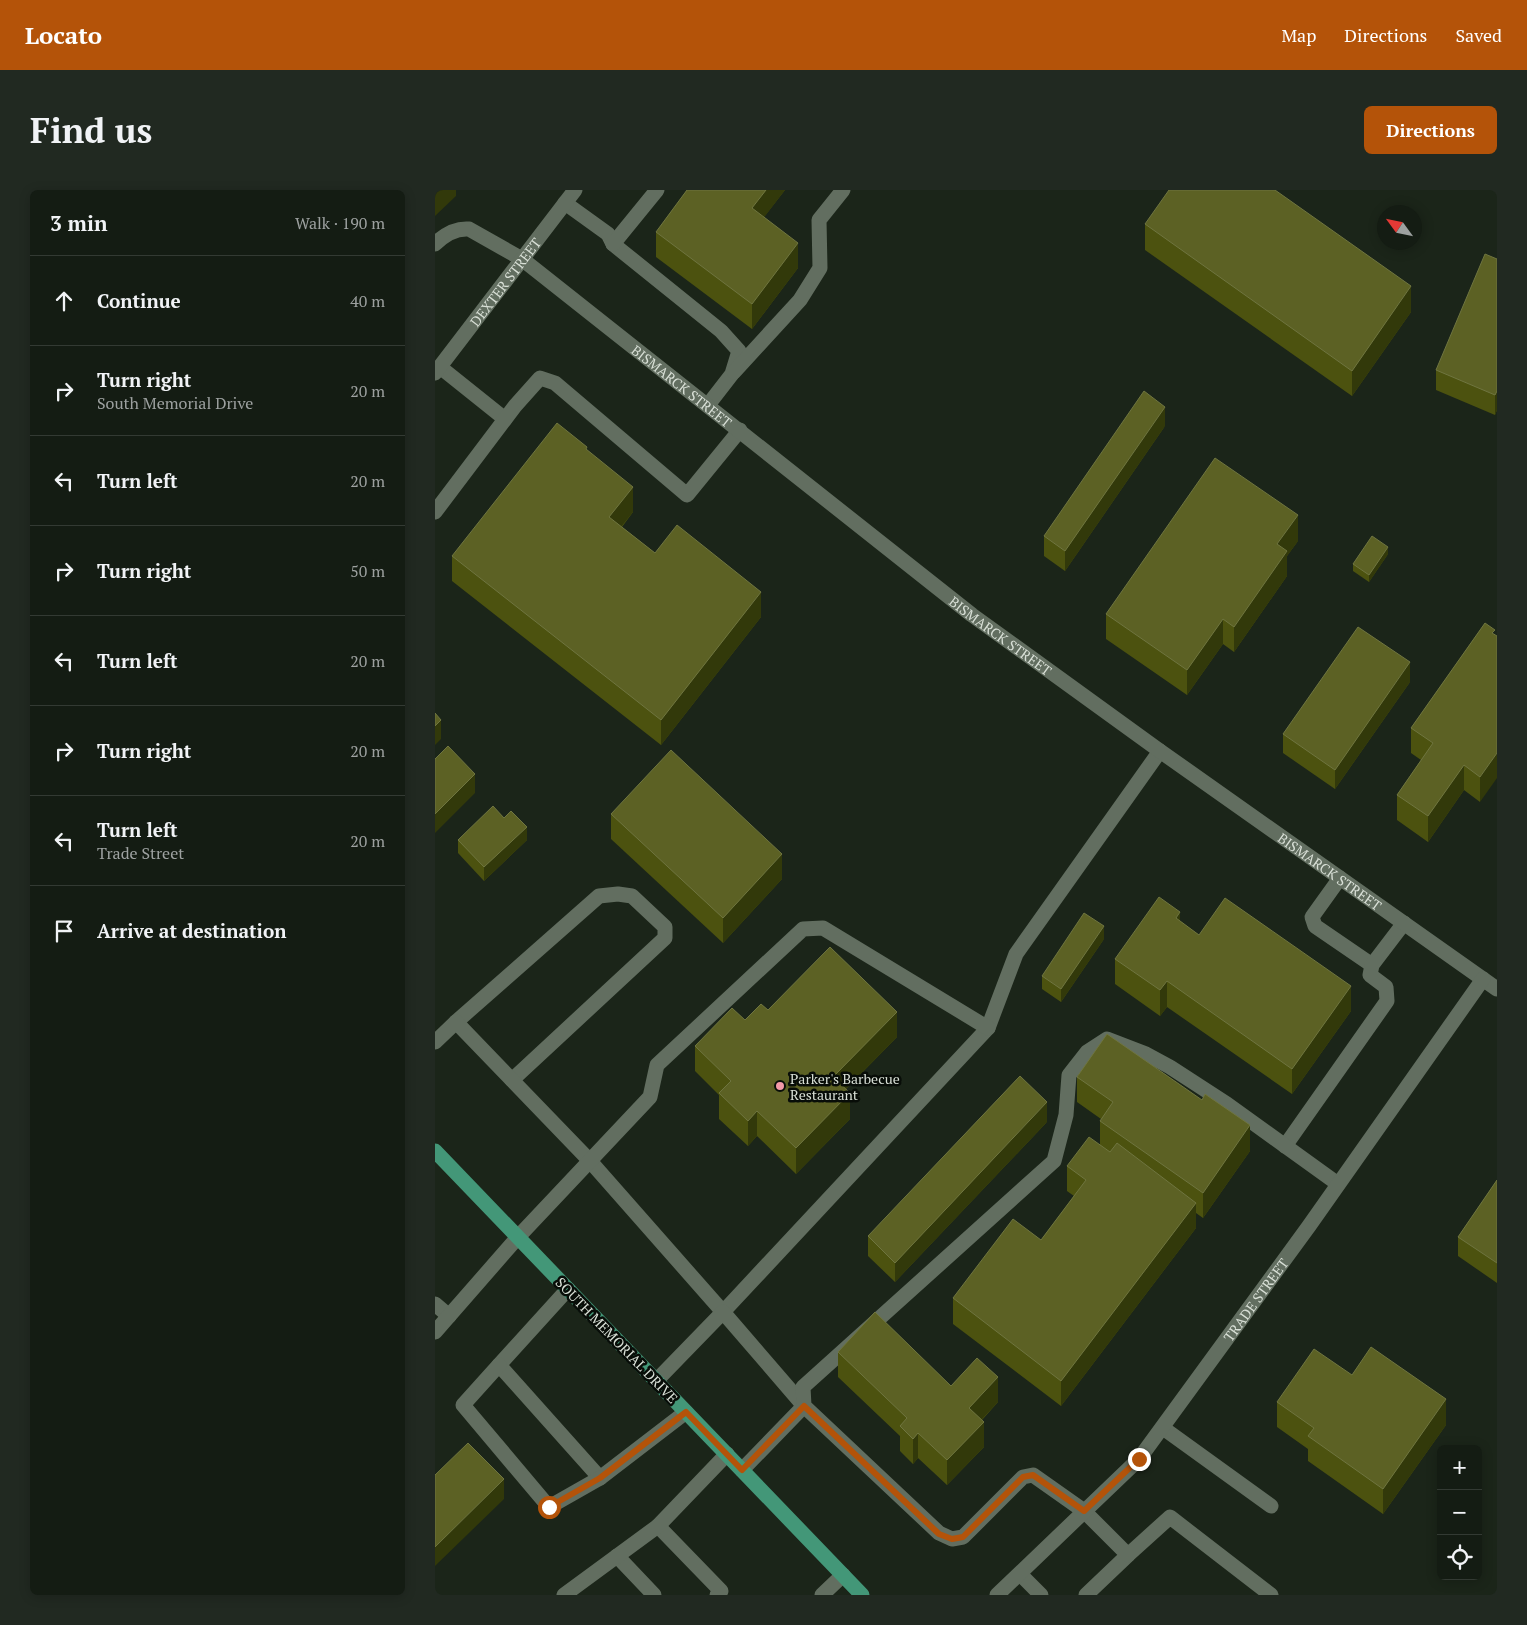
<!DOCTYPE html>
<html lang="en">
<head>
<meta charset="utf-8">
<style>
	body { margin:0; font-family:"PT Serif",serif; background:#212921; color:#f1f3f6 }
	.controls { position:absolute; right:15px; bottom:15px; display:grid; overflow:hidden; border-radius:8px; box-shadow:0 2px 12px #0003 }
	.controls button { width:45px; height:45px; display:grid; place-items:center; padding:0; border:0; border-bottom:1px solid #333a33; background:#141c13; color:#f1f3f6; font:25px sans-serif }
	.compass { position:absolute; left:942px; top:15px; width:45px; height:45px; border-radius:50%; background:#141c13; box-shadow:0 2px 12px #0003; rotate:303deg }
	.stop { position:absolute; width:15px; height:15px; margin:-11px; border:4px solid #b45309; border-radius:50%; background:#fff }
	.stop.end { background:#b45309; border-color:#fff; box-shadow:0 1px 5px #0008 }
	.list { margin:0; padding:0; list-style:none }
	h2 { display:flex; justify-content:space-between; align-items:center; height:65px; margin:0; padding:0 20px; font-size:21px }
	h2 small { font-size:16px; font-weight:400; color:#9da1a0 }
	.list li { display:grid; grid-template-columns:32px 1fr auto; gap:15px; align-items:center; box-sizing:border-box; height:90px; padding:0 20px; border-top:1px solid #333a33 }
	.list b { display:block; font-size:19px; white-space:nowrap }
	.list p { margin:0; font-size:16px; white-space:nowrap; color:#9da1a0 }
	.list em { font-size:16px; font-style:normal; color:#9da1a0 }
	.icon { flex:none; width:28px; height:28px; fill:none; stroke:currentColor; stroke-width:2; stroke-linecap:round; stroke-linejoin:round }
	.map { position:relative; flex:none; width:1062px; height:1405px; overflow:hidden; border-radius:8px }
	header { display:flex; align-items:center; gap:30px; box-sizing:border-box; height:70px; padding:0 25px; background:#b45309; color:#fff }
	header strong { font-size:24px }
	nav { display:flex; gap:28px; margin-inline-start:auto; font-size:18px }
	.intro { display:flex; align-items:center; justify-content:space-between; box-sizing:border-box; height:120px; padding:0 30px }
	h1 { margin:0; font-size:35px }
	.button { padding:12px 22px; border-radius:8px; background:#b45309; color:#fff; font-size:18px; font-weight:700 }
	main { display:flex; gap:30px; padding:0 30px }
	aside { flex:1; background:#141c13; border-radius:8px; box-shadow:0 2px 12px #0003 }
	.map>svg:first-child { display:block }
</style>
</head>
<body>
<header>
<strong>Locato</strong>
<nav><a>Map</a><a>Directions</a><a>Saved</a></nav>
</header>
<div class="intro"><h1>Find us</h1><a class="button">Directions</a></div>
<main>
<aside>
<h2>3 min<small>Walk · 190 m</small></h2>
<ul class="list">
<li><svg class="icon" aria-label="ahead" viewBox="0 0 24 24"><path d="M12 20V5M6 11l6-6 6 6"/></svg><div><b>Continue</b></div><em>40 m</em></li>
<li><svg class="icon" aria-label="right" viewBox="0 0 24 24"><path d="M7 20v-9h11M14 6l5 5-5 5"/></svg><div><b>Turn right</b><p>South Memorial Drive</p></div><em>20 m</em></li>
<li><svg class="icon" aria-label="left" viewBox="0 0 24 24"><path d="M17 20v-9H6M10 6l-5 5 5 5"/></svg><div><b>Turn left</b></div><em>20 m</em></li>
<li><svg class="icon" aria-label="right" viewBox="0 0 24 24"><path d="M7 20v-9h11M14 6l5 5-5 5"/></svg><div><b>Turn right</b></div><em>50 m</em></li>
<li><svg class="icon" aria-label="left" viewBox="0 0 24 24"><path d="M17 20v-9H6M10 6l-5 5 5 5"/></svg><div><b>Turn left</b></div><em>20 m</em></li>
<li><svg class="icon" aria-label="right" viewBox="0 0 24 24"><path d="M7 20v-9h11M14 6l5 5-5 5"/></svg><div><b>Turn right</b></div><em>20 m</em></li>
<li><svg class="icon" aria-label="left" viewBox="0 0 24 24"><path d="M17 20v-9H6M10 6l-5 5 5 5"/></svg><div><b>Turn left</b><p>Trade Street</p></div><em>20 m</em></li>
<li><svg class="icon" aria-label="arrive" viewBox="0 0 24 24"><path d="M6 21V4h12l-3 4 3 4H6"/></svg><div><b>Arrive at destination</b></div></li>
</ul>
</aside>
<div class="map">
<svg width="1062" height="1405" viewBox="0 0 1062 1405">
	<rect width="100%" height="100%" fill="#1b2519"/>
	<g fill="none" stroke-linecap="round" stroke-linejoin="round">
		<g stroke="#626e60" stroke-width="15">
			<path d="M 130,13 L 173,44 L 178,54 L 286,141 L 304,161 L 297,184 L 273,215"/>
			<path d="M 0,54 C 9,45 21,38 34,39 L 87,69"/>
			<path d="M 178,54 L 222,0"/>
			<path d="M 5,177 L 70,229"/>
			<path d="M 299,182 L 365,110 L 385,78 L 384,30 L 408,0"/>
			<path d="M 0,322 L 80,216 L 105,188 L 120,193 L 252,305 L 305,240"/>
			<path d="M 905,688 L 877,727 L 880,736 L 937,775"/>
			<path d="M 21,832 L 164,706 L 183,704 L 197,706 L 230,737 L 230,748 L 77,890"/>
			<path d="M 0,852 L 21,832 L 155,971 L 288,1122 L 553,838 L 581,764 L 725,561"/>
			<path d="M 850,956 L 952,811 L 951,797 L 935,785 L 937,775 L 969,733"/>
			<path d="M 133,1099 L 64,1175 L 165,1288 L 251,1222"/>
			<path d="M 0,1114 L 14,1126"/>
			<path d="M 0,1142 L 83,1047 L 215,907 L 222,875 L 368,739 L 388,738 L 553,838"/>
			<path d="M 64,1175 L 28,1215 L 114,1317 L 165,1288"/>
			<path d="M 221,1191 L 288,1122 L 369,1216 L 307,1280"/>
			<path d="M 728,1238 L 836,1316"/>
			<path d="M 223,1336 L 286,1401 L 282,1405"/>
			<path d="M 182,1366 L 219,1405"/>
			<path d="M 585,1384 L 606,1405"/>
			<path d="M 129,1405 L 223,1336 L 292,1264"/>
			<path d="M 651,1405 L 693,1365"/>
			<path d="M 836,1405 L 735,1327 L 693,1365 L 649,1321 L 598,1285 L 588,1287 L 528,1347 L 517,1349 L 504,1343 L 369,1216 L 368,1197 L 619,971 L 631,925 L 634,885 L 652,862 L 672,849 L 711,864 L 735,877 L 792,914 L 903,994"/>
		</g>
		<g stroke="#626e60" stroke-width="15">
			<path id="s1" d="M 87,69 L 537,425 L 725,561 L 1062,799"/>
			<path id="s2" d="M 0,183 L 140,0"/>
			<path d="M 387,1405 L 408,1385"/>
			<path id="s3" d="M 562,1405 L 704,1269 L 874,1036 L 1048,789"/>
		</g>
		<path stroke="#439778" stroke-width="15" d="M 0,961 L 427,1405"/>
	</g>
	<g fill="#4c520f">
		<path d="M 252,0 L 350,0 L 329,27 L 363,78 L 317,139 L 221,67 L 221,42 Z"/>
		<path d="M 710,34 L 976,122 L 917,206 L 710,60 Z"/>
		<path d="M 1062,69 L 1062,220 L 1060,225 L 1001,200 L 1001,180 Z"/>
		<path d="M 730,236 L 630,381 L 609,366 L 609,346 Z"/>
		<path d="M 152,261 L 198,322 L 187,337 L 220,363 L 326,427 L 226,555 L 17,391 L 17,366 Z"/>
		<path d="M 863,351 L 852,366 L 852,386 L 799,462 L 788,454 L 752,505 L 671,449 L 671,424 Z"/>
		<path d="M 953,364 L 934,392 L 918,381 L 918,374 Z"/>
		<path d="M 1050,433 L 1045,612 L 1029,600 L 993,652 L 962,630 L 962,605 L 986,570 L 976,563 L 976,538 Z"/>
		<path d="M 975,492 L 900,599 L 848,563 L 848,544 Z"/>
		<path d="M 176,624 L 347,689 L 288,753 L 176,649 Z"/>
		<path d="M 23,650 L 92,650 L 49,691 L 23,663 Z"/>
		<path d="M 745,731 L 764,745 L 916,821 L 857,904 L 732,817 L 725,826 L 680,794 L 680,769 Z"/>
		<path d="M 669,749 L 626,812 L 607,799 L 607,786 Z"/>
		<path d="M 333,820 L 462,847 L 411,899 L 415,929 L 361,984 L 322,946 L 313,956 L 284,929 L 284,905 L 260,881 L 260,856 L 310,830 Z"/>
		<path d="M 642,887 L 815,961 L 768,1028 L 761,1023 L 761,1038 L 626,1216 L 518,1134 L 518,1108 L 606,1050 L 639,1006 L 632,1001 L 632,976 L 665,955 L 665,931 L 666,929 L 642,912 Z"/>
		<path d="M 612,932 L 460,1092 L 433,1066 L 433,1046 Z"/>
		<path d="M 1062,990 L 1062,1093 L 1023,1066 L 1023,1047 Z"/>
		<path d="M 403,1162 L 516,1196 L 563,1212 L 547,1230 L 549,1257 L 512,1295 L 483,1268 L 478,1274 L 465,1261 L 465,1246 L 403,1187 Z"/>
		<path d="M 917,1185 L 1011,1235 L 948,1324 L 873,1271 L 873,1259 L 842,1237 L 842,1212 Z"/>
	</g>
	<g fill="#32390a">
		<path d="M 1,0 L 21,0 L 21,6 L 0,26 L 0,1 Z"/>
		<path d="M 331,0 L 350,0 L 317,43 L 317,18 Z"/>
		<path d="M 363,53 L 363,78 L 317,139 L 317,114 Z"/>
		<path d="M 976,96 L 976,122 L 917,206 L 917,181 Z"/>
		<path d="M 1062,201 L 1062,220 L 1060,225 L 1060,205 Z"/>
		<path d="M 730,217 L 730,236 L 630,381 L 630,361 Z"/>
		<path d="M 198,297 L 198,322 L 174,352 L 174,327 Z"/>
		<path d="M 863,325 L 863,351 L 852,366 L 852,386 L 799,462 L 799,437 L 842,354 Z"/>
		<path d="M 953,357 L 953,364 L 934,392 L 934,385 Z"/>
		<path d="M 326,402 L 326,427 L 226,555 L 226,530 Z"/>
		<path d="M 788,429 L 788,454 L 752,505 L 752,480 Z"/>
		<path d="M 975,472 L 975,492 L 900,599 L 900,580 Z"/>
		<path d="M 6,530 L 6,549 L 0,555 L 0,536 Z"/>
		<path d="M 1062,563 L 1062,588 L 1045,612 L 1045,587 Z"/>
		<path d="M 1029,575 L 1029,600 L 993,652 L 993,626 Z"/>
		<path d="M 40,584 L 40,603 L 0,643 L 0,624 Z"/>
		<path d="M 92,637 L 92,650 L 49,691 L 49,677 Z"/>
		<path d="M 347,664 L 347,689 L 288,753 L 288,728 Z"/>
		<path d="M 745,722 L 745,747 L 741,728 Z"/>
		<path d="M 669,736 L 669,749 L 626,812 L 626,799 Z"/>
		<path d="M 732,791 L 732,817 L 725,826 L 725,800 Z"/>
		<path d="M 916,796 L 916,821 L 857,904 L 857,879 Z"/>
		<path d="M 462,822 L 462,847 L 398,912 L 398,887 Z"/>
		<path d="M 415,903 L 415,929 L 361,984 L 361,958 Z"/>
		<path d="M 612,912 L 612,932 L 460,1092 L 460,1073 Z"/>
		<path d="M 322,921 L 322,946 L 313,956 L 313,931 Z"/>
		<path d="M 815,935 L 815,961 L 768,1028 L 768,1003 Z"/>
		<path d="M 761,1013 L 761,1038 L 626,1216 L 626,1191 Z"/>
		<path d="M 563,1187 L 563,1212 L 534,1243 L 534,1218 Z"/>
		<path d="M 1011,1209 L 1011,1235 L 948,1324 L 948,1299 Z"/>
		<path d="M 549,1232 L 549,1257 L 512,1295 L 512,1270 Z"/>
		<path d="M 483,1243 L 483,1268 L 478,1274 L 478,1249 Z"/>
		<path d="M 69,1289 L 69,1309 L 0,1376 L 0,1357 Z"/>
	</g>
	<g fill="#5c6124" stroke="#6f7540">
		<path d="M 252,0 L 331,0 L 317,18 L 363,53 L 317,114 L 221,42 Z"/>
		<path d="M 734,0 L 840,0 L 976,96 L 917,181 L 710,34 Z"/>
		<path d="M 1050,64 L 1062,69 L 1062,201 L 1060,205 L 1001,180 Z"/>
		<path d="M 709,201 L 730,217 L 630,361 L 609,346 Z"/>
		<path d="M 122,233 L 152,257 L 151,259 L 198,297 L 174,327 L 220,363 L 242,335 L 326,402 L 226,530 L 17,366 Z"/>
		<path d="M 780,268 L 863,325 L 842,354 L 852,361 L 799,437 L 788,429 L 752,480 L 671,424 Z"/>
		<path d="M 937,346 L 953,357 L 934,385 L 918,374 Z"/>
		<path d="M 1050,433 L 1060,440 L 1057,443 L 1062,446 L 1062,563 L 1045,587 L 1029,575 L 993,626 L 962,605 L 998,553 L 976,538 Z"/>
		<path d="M 923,437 L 975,472 L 900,580 L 848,544 Z"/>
		<path d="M 0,523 L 6,530 L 0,536 Z"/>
		<path d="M 13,556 L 40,584 L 0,624 L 0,569 Z"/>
		<path d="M 236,560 L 347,664 L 288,728 L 176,624 Z"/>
		<path d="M 58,616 L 69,628 L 76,621 L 92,637 L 49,677 L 23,650 Z"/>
		<path d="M 724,707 L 745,722 L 741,728 L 764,745 L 790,708 L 916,796 L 857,879 L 732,791 L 725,800 L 680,769 Z"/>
		<path d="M 649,723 L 669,736 L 626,799 L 607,786 Z"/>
		<path d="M 395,757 L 462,822 L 398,887 L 415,903 L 361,958 L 322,921 L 313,931 L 284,903 L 296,891 L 260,856 L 297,818 L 310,830 L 326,814 L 333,820 Z"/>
		<path d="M 672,844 L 767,910 L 770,904 L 815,935 L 768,1003 L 665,931 L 678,912 L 642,887 Z"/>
		<path d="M 585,886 L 612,912 L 460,1073 L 433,1046 Z"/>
		<path d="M 654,947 L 675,962 L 682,953 L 761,1013 L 626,1191 L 518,1108 L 578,1029 L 606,1050 L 651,990 L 632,976 Z"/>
		<path d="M 1062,990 L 1062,1073 L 1023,1047 Z"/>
		<path d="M 440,1122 L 516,1196 L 542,1168 L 563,1187 L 534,1218 L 549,1232 L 512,1270 L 483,1243 L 478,1249 L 465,1236 L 472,1228 L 403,1162 Z"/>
		<path d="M 936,1157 L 1011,1209 L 948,1299 L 873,1246 L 879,1238 L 842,1212 L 879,1159 L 917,1185 Z"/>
		<path d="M 33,1253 L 69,1289 L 0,1357 L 0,1285 Z"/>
	</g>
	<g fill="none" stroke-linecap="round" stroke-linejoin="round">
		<path stroke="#b45309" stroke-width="6" d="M 114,1317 L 165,1288 L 251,1222 L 307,1280 L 369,1216 L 504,1344 L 517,1349 L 528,1347 L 588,1287 L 598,1285 L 649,1321 L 704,1269"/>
	</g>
	<circle fill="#f39aa8" stroke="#080d08" stroke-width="2" cx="345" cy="896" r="5"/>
	<g text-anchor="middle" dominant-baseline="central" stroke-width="5" stroke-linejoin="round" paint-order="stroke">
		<g font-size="14" fill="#d8dfd6" stroke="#080d08">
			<text stroke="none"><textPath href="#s2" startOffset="115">DEXTER STREET</textPath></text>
			<text stroke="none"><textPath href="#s1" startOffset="204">BISMARCK STREET</textPath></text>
			<text stroke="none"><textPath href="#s1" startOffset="609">BISMARCK STREET</textPath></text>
			<text stroke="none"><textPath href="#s1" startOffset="1014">BISMARCK STREET</textPath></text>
			<text stroke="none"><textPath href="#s3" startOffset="394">TRADE STREET</textPath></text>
			<text transform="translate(182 1150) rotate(46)">SOUTH MEMORIAL DRIVE</text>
		</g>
		<g font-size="14" fill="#d8dfd6" stroke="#080d08" text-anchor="start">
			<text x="355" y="888">Parker's Barbecue<tspan x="355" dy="16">Restaurant</tspan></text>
		</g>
	</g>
</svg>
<div class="controls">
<button>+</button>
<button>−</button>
<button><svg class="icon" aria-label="locate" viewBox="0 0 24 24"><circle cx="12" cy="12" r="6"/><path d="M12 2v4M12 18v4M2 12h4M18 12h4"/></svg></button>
</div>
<svg class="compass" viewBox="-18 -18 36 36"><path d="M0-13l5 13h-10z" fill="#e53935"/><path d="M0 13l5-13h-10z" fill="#9da1a0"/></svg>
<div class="stop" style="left:114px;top:1317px"></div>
<div class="stop end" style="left:704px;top:1269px"></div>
</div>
</main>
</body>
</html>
